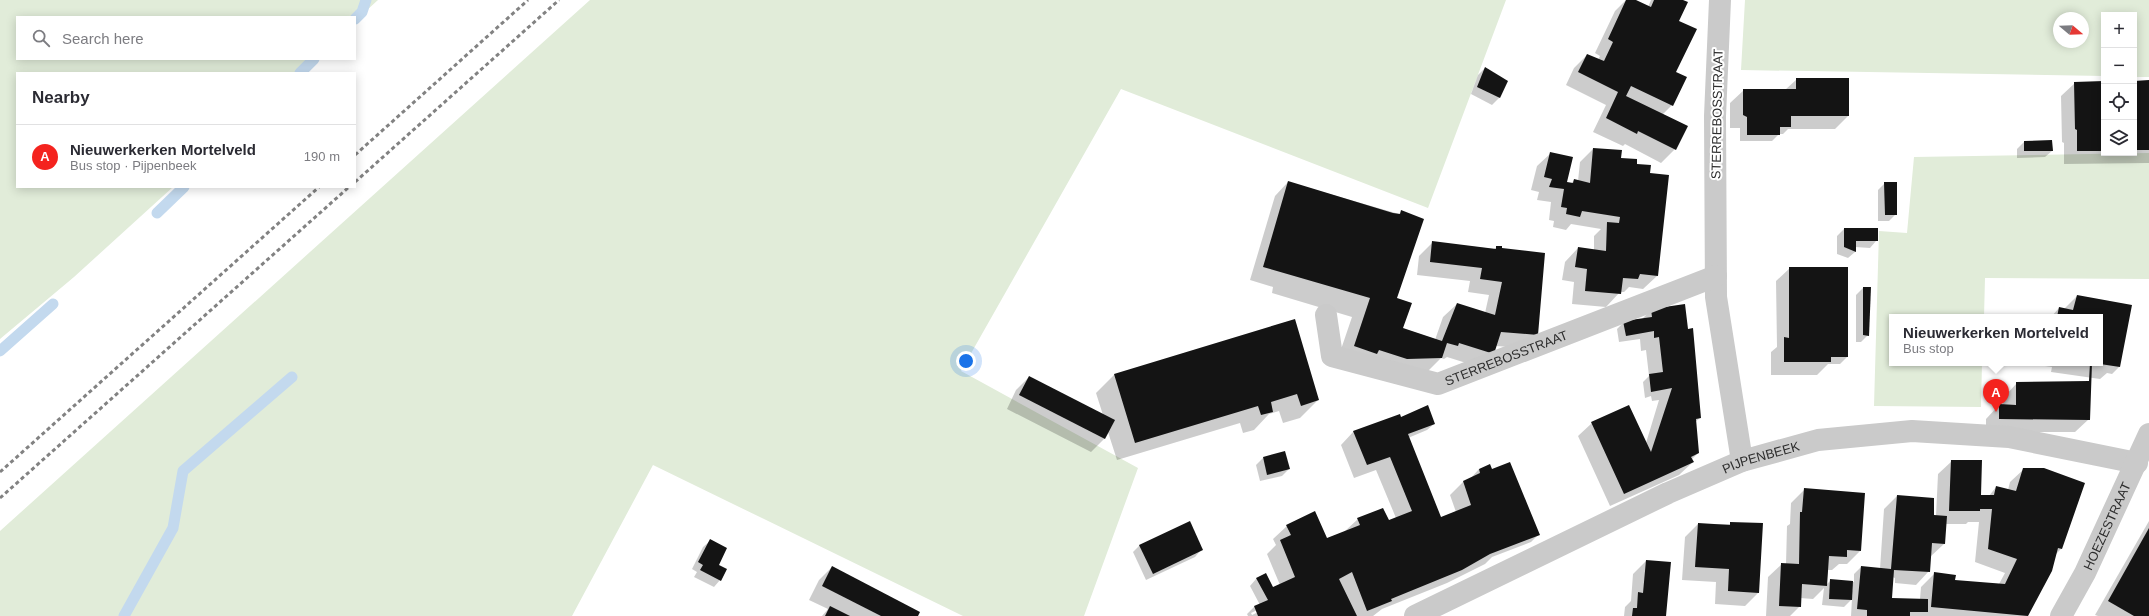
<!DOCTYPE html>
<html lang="en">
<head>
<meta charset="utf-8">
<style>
	body { margin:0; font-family:Helvetica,sans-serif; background:#f7f7f7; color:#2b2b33 }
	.controls { position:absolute; right:12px; top:12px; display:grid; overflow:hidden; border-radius:0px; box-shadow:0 2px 10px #0003 }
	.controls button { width:36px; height:36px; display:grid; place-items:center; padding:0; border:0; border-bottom:1px solid #e1e1e2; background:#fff; color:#2b2b33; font:20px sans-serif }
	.compass { position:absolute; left:2053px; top:12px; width:36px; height:36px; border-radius:50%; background:#fff; box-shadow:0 2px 10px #0003; rotate:109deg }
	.you { position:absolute; left:966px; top:361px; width:14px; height:14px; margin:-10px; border:3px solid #fff; border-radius:50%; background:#1a73e8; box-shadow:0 0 0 6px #1a73e833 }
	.badge { display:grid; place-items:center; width:26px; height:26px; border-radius:50%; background:#f4231e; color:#fff; font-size:13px; font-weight:700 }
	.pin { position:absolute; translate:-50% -33px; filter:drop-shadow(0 1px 2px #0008) }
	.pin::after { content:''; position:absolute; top:21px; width:14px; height:12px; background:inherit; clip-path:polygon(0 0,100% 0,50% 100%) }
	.popup { position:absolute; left:1889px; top:314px; width:214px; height:52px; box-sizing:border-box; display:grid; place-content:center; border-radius:0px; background:#fff; filter:drop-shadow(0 1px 3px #0005); font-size:13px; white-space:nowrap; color:#7c7c81 }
	.popup b { font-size:15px; color:#2b2b33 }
	.popup::after { content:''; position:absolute; left:50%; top:100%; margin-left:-8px; border:8px solid transparent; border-top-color:#fff }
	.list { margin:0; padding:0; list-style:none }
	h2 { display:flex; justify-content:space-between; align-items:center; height:52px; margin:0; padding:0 16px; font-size:17px }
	h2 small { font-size:13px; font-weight:400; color:#7c7c81 }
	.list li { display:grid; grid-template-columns:26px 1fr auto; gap:12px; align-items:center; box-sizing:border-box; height:64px; padding:0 16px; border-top:1px solid #e1e1e2 }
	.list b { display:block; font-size:15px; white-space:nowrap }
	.list p { margin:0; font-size:13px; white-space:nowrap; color:#7c7c81 }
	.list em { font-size:13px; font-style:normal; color:#7c7c81 }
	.icon { flex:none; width:22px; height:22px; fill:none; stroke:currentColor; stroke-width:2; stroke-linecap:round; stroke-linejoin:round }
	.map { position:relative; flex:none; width:2149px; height:616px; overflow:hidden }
	.search { position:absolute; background:#fff; box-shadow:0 2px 10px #0003; left:16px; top:16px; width:340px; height:44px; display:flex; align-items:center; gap:10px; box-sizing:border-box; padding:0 14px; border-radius:0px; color:#7c7c81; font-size:15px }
	.panel { position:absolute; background:#fff; box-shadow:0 2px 10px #0003; left:16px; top:72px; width:340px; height:116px; border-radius:0px }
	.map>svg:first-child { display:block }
</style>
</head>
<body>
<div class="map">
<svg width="2149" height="616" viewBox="0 0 2149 616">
	<rect width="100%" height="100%" fill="#fff"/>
	<g fill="#e1ecd9" fill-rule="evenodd">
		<path d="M 0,0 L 378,0 L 355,21 L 355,17 L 17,17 L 17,59 L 313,59 L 298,73 L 17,73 L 17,187 L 173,187 L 74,277 L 0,339 Z"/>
		<path d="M 590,0 L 1506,0 L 1428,208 L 1121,89 L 961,371 L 1138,468 L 1084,616 L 963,616 L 653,465 L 572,616 L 0,616 L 0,531 Z"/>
		<path d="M 1745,0 L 2149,0 L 2149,77 L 2134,77 L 2134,15 L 2104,15 L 2104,76 L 1741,70 ZM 2059,18 L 2083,18 L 2083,42 L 2059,42 Z"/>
		<path d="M 2149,153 L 2149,279 L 1985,278 L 1984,317 L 1892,317 L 1892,363 L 1982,363 L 1981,407 L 1874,406 L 1879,231 L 1907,233 L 1914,157 Z"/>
	</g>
	<g fill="#0003" fill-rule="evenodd">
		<path d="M 1626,0 L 1634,0 L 1648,7 L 1651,0 L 1681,0 L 1678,21 L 1672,105 L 1663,114 L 1675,149 L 1661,163 L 1625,144 L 1623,146 L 1593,132 L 1606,105 L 1566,85 L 1574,68 L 1587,55 L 1598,60 L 1600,56 L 1595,53 L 1615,11 Z"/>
		<path d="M 1485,68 L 1507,81 L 1499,98 L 1492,105 L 1471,94 L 1478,75 Z"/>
		<path d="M 1797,79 L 1848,116 L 1835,129 L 1788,129 L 1783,134 L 1779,134 L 1772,141 L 1740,141 L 1740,128 L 1730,128 L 1730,103 L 1744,90 L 1785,90 Z"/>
		<path d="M 2149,81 L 2149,163 L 2064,164 L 2064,143 L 2062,142 L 2061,96 L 2075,83 L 2104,82 L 2104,153 L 2134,153 L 2134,82 Z"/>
		<path d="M 2024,142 L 2052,151 L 2045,157 L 2017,158 L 2017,149 Z"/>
		<path d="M 1593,149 L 1635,164 L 1649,174 L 1657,276 L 1643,289 L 1629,287 L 1624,292 L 1620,292 L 1606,307 L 1572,304 L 1574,282 L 1562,280 L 1565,262 L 1578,248 L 1594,250 L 1594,236 L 1601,229 L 1571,224 L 1566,230 L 1553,227 L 1554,221 L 1549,220 L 1551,202 L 1537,200 L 1539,192 L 1531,190 L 1537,166 L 1551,153 L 1565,183 L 1571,184 L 1574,180 L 1578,181 L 1580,162 Z"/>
		<path d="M 1288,182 L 1399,214 L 1401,212 L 1396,298 L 1402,329 L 1435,340 L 1443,317 L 1457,304 L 1485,313 L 1489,295 L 1468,292 L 1470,281 L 1417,275 L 1419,256 L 1433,242 L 1494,249 L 1497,247 L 1537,334 L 1524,348 L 1496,346 L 1479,367 L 1447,357 L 1444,359 L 1441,358 L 1428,371 L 1336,364 L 1352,317 L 1272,293 L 1273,287 L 1250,280 L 1275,196 Z"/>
		<path d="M 1885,183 L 1896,214 L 1889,221 L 1878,221 L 1878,190 Z"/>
		<path d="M 1844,229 L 1877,229 L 1876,241 L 1870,248 L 1855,247 L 1855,252 L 1848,258 L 1837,254 L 1837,236 Z"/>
		<path d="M 1790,268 L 1847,268 L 1847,357 L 1840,364 L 1828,364 L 1817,375 L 1771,375 L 1771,352 L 1777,347 L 1776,281 Z"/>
		<path d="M 1863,288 L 1870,288 L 1868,335 L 1861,342 L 1856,342 L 1856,295 Z"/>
		<path d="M 2077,296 L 2131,306 L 2119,367 L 2112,374 L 2107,373 L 2100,379 L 2051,372 L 2052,367 L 2038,365 L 2038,363 L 2100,363 L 2100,317 L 2051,317 L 2059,308 L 2064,309 Z"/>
		<path d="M 1651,310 L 1700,418 L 1695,422 L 1698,453 L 1691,460 L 1693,462 L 1679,475 L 1610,506 L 1578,436 L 1592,423 L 1646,443 L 1659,400 L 1652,401 L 1651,396 L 1645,398 L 1643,382 L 1649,376 L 1646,350 L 1641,351 L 1640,339 L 1619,342 L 1617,329 L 1624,322 L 1642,319 Z"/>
		<path d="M 1294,320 L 1318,400 L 1300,418 L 1283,423 L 1279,411 L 1269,414 L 1254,430 L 1243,433 L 1240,423 L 1117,460 L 1108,432 L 1104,439 L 1091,452 L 1007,409 L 1016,390 L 1029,377 L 1103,415 L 1096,393 L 1114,375 Z"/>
		<path d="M 2017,383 L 2089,419 L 2075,432 L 1986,432 L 1986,419 L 1999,405 L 2003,405 L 2004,397 Z"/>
		<path d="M 1401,419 L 1434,424 L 1427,430 L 1408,438 L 1440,519 L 1456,512 L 1450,495 L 1463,482 L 1470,479 L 1479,469 L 1492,470 L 1538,535 L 1531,542 L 1492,557 L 1485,564 L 1447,583 L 1382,609 L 1373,616 L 1248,616 L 1247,614 L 1254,607 L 1260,605 L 1250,586 L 1256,579 L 1265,575 L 1272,588 L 1280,585 L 1267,554 L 1276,545 L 1273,539 L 1287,526 L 1326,539 L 1344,532 L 1358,519 L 1388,522 L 1396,518 L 1376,470 L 1354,478 L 1341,445 L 1354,431 ZM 1285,597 L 1285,599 L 1252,615 L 1251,613 Z"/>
		<path d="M 1263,458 L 1289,469 L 1282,476 L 1260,481 L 1256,465 Z"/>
		<path d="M 1952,461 L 1980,496 L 1989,496 L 1996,487 L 2008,490 L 2010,482 L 2024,469 L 2061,549 L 2055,555 L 2051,571 L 2027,616 L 1851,616 L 1852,599 L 1844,607 L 1822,605 L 1824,588 L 1813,599 L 1800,598 L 1800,606 L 1790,616 L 1766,616 L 1768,577 L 1782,564 L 1786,564 L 1787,526 L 1790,524 L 1791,503 L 1805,489 L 1860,551 L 1847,564 L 1839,564 L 1832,570 L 1828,570 L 1826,585 L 1831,580 L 1854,582 L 1854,574 L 1861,567 L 1880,569 L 1884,509 L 1897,496 L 1936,516 L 1938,474 ZM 1968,522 L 1979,522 L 1975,562 L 2005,573 L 1999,584 L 1954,581 L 1935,573 L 1921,587 L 1920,599 L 1891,599 L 1892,577 L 1895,578 L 1895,583 L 1916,585 L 1929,571 L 1930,557 L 1944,544 L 1945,524 L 1966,524 Z"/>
		<path d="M 2149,521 L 2149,616 L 2098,616 L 2095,615 Z"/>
		<path d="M 1698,524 L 1762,524 L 1758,593 L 1745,606 L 1715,604 L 1716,582 L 1682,580 L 1685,537 Z"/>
		<path d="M 710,541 L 720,580 L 714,587 L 694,577 L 697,572 L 692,569 L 703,547 Z"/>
		<path d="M 1140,545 L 1201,550 L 1195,557 L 1146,580 L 1133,552 Z"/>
		<path d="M 1646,561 L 1665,616 L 1624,616 L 1625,607 L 1631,601 L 1633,574 Z"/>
		<path d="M 832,567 L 917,616 L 822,616 L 828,609 L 809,600 L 819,580 Z"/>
	</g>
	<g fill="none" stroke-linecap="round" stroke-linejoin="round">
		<g stroke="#c3d9ee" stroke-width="11">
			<path d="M 355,19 L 362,12 L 366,0"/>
			<path d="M 300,73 L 314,59"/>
			<path d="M 157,213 L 184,187"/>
			<path d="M 0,351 L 53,304"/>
			<path d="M 124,616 L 173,528 L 183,471 L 292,377"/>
		</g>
	</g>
	<g fill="#141414">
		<path d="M 1626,0 L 1636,0 L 1651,7 L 1654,0 L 1683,0 L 1688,2 L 1679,21 L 1697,29 L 1676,72 L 1687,77 L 1673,106 L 1631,86 L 1626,96 L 1688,126 L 1676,150 L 1638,131 L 1637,134 L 1606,118 L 1618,92 L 1578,72 L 1587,54 L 1604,61 L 1613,42 L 1608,39 Z"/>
		<path d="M 1485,67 L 1508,81 L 1500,98 L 1477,87 Z"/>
		<path d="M 1796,78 L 1849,78 L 1849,116 L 1791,116 L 1791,127 L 1780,127 L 1780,135 L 1747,135 L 1747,117 L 1743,115 L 1743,89 L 1796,89 Z"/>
		<path d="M 2149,80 L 2149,150 L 2134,150 L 2134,81 Z"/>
		<path d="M 2104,81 L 2104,151 L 2077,151 L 2077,130 L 2075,129 L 2074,82 Z"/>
		<path d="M 2052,140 L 2053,151 L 2024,151 L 2024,141 Z"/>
		<path d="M 1593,148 L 1622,150 L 1621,158 L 1637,159 L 1637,164 L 1651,165 L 1650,173 L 1669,175 L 1658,276 L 1640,274 L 1638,279 L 1623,278 L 1621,294 L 1585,291 L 1587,269 L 1575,267 L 1578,247 L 1606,251 L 1607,222 L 1619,223 L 1620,217 L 1582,211 L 1580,217 L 1566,214 L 1567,208 L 1561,207 L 1564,189 L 1549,187 L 1552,179 L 1544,177 L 1550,152 L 1573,157 L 1567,182 L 1573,183 L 1574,179 L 1590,183 Z"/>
		<path d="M 1288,181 L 1393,213 L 1400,214 L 1401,210 L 1424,219 L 1397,298 L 1412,303 L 1403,328 L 1442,341 L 1457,303 L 1495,315 L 1502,282 L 1480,279 L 1482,268 L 1430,262 L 1432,241 L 1496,249 L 1496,246 L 1502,246 L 1502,248 L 1545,253 L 1538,335 L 1501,332 L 1494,354 L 1459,343 L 1458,346 L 1447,343 L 1442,358 L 1407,359 L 1379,350 L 1377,354 L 1354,346 L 1370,298 L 1263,267 Z"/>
		<path d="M 1884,182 L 1897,182 L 1897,215 L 1885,215 Z"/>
		<path d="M 1844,228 L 1878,228 L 1878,241 L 1856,241 L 1856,252 L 1844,247 Z"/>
		<path d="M 1789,267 L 1848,267 L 1848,357 L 1831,357 L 1831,362 L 1784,362 L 1784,337 L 1789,338 Z"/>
		<path d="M 1863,287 L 1871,287 L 1869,336 L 1863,335 Z"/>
		<path d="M 2077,295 L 2132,305 L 2120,367 L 2100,364 L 2100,317 L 2057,317 L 2059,307 L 2073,310 Z"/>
		<path d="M 1685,304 L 1688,329 L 1693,328 L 1701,418 L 1696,419 L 1699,453 L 1691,457 L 1694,462 L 1624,494 L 1591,422 L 1629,405 L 1651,452 L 1672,388 L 1651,392 L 1649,374 L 1663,372 L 1659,337 L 1654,338 L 1654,331 L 1626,336 L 1623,321 L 1652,317 L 1651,309 Z"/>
		<path d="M 1295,319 L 1319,400 L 1301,406 L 1297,394 L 1271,402 L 1273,412 L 1261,415 L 1258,406 L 1135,443 L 1114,374 Z"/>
		<path d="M 2090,363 L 2092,363 L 2090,420 L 1999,419 L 1999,404 L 2016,405 L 2016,382 L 2089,381 Z"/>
		<path d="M 1029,376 L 1115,420 L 1105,439 L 1019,395 Z"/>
		<path d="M 1428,405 L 1435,424 L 1408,434 L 1441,517 L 1471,505 L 1463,481 L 1480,473 L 1479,469 L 1490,464 L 1492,469 L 1510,462 L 1540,535 L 1490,554 L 1462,570 L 1391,599 L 1392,601 L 1367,611 L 1352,572 L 1339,579 L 1357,616 L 1258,616 L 1254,606 L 1268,600 L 1256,578 L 1266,573 L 1273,587 L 1295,577 L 1280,540 L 1291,535 L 1286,525 L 1315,511 L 1327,538 L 1360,525 L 1357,518 L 1383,508 L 1389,520 L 1412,511 L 1390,457 L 1367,465 L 1353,431 L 1400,414 L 1401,417 Z"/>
		<path d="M 1285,451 L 1290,469 L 1267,475 L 1263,457 Z"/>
		<path d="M 1951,460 L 1982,460 L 1981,495 L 1994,495 L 1996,486 L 2016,491 L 2023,468 L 2044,468 L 2085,483 L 2062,549 L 2058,548 L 2052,571 L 2028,616 L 1931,607 L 1934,572 L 1956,575 L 1955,580 L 2005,584 L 2017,559 L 1988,549 L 1992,509 L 1980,509 L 1980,511 L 1949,511 Z"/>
		<path d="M 1804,488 L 1865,493 L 1861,551 L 1847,550 L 1847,557 L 1829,556 L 1827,586 L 1802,584 L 1801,607 L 1779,606 L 1781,563 L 1799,564 L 1800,512 L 1802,512 Z"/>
		<path d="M 1897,495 L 1934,498 L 1934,515 L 1947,516 L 1945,544 L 1932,543 L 1930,572 L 1894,570 L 1892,598 L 1928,599 L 1928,612 L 1910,612 L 1910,616 L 1867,616 L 1867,610 L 1857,609 L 1861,566 L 1891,569 Z"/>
		<path d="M 1190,521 L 1203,550 L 1153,574 L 1139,545 Z"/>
		<path d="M 1730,522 L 1763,523 L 1759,593 L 1728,591 L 1729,569 L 1695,567 L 1698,523 L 1730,525 Z"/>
		<path d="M 2149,528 L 2149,616 L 2134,616 L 2108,601 Z"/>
		<path d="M 710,539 L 727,548 L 719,565 L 727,569 L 721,581 L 700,570 L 703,565 L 698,562 Z"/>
		<path d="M 1646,560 L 1671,562 L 1666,616 L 1632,616 L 1633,608 L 1637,608 L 1638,592 L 1643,593 Z"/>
		<path d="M 832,566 L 920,612 L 918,616 L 881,616 L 822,586 Z"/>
		<path d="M 1830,579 L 1853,581 L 1852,600 L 1829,599 Z"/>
		<path d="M 830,606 L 850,616 L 825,616 Z"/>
	</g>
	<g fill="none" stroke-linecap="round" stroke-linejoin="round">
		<g stroke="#cacaca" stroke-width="22">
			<path d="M 1720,0 L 1715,116 L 1716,297 L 1742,461"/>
			<path id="s1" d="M 1326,315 L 1332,356 L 1438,384 L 1716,276"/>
			<path id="s2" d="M 1415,616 L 1668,493 L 1742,461 L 1818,440 L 1912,431 L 2009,437 L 2137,463"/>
			<path id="s3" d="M 2061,616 L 2085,573 L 2149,434"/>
		</g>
		<g stroke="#828282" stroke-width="3" stroke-dasharray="4 3" stroke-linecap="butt">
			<path d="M 355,155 L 528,0"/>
			<path d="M 355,182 L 559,0"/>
			<path d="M 0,472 L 319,187"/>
			<path d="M 0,498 L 349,187"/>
		</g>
	</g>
	<g text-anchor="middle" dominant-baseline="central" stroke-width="4" stroke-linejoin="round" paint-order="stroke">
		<g font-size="13" fill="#2d2d2d" stroke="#fff">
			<text transform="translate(1717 114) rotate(-89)">STERREBOSSTRAAT</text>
			<text stroke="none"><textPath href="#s1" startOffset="224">STERREBOSSTRAAT</textPath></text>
			<text stroke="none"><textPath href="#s2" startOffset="381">PIJPENBEEK</textPath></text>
			<text stroke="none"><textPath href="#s3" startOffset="101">HOEZESTRAAT</textPath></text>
		</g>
	</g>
</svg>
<div class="controls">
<button>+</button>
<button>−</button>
<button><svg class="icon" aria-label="locate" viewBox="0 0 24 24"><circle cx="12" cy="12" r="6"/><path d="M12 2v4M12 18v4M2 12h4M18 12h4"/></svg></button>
<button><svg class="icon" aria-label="layers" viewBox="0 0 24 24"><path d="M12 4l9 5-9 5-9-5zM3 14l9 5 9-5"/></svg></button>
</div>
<svg class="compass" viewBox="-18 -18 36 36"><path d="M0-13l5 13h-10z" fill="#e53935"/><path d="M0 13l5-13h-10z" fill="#7c7c81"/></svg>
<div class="you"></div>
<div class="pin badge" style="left:1996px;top:412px">A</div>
<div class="popup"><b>Nieuwerkerken Mortelveld</b>Bus stop</div>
<div class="search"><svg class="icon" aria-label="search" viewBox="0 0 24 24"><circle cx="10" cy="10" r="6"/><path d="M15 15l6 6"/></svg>Search here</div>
<section class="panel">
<h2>Nearby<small></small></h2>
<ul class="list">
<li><span class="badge">A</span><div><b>Nieuwerkerken Mortelveld</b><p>Bus stop · Pijpenbeek</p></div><em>190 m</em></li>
</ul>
</section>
</div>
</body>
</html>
